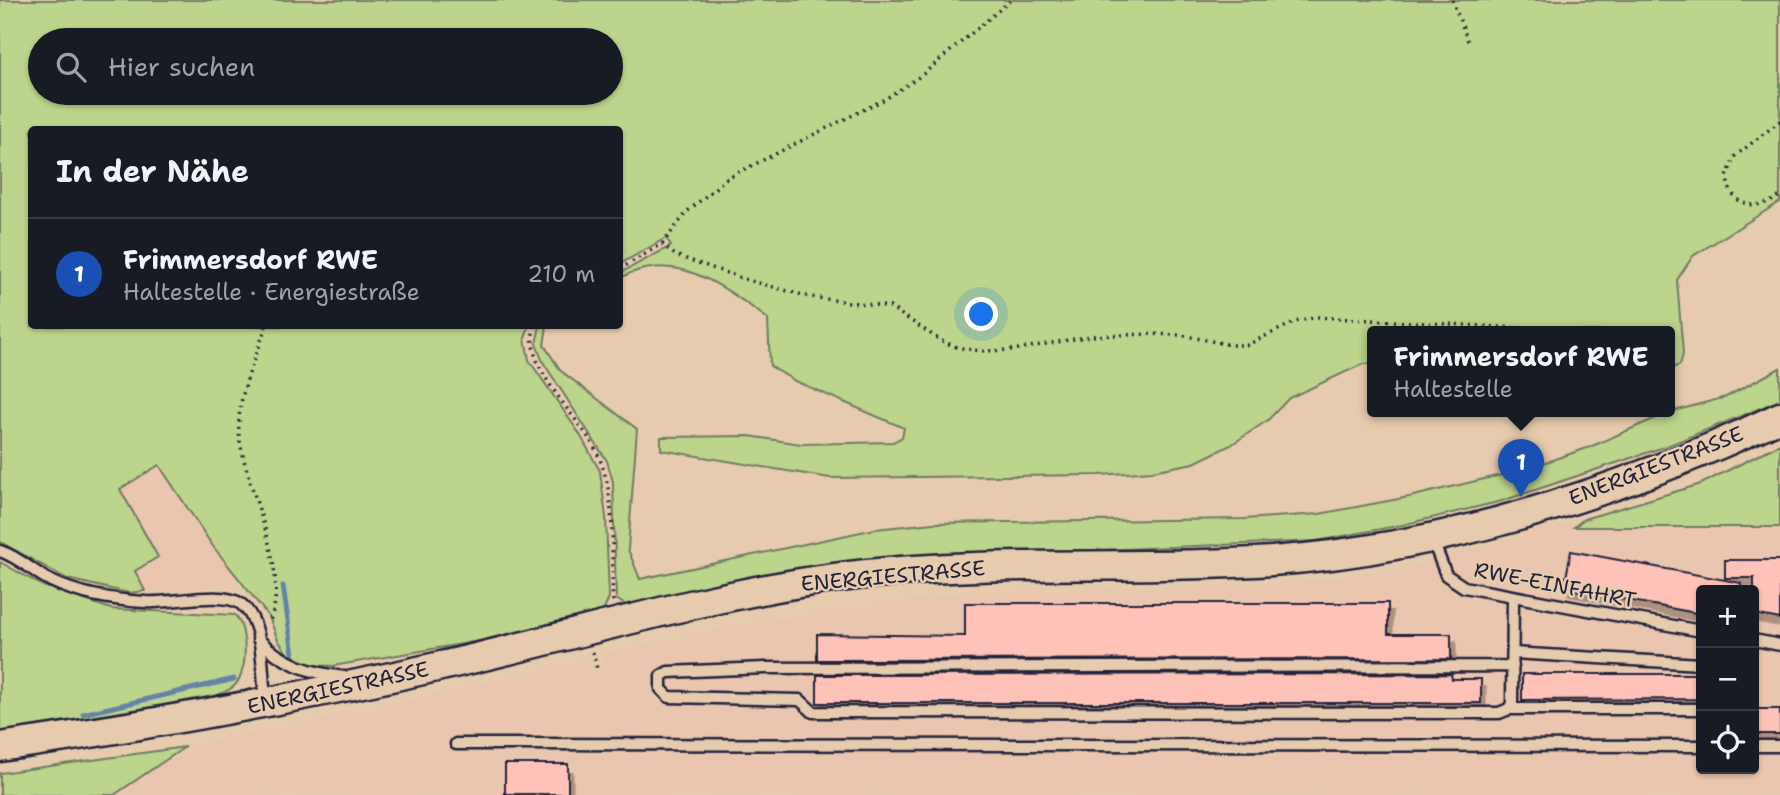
<!DOCTYPE html>
<html lang="de">
<head>
<meta charset="utf-8">
<style>
	body { margin:0; font-family:"Shantell Sans",sans-serif; background:#20242c; color:#f1f3f6 }
	.controls { position:absolute; right:21px; bottom:21px; display:grid; overflow:hidden; border-radius:7px; box-shadow:0 2px 5px #0004 }
	.controls button { width:63px; height:63px; display:grid; place-items:center; padding:0; border:0; border-bottom:2px solid #363941; background:#171b24; color:#f1f3f6; font:35px sans-serif }
	.you { position:absolute; left:982px; top:315px; width:24px; height:24px; margin:-18px; border:5px solid #fff; border-radius:50%; background:#1a73e8; box-shadow:0 0 0 10px #1a73e833 }
	.badge { display:grid; place-items:center; width:46px; height:46px; border-radius:50%; background:#b45309; color:#fff; font-size:23px; font-weight:700 }
	.pin { position:absolute; translate:-50% -58px; filter:drop-shadow(0 2px 4px #0008) }
	.pin::after { content:''; position:absolute; top:37px; width:24px; height:21px; background:inherit; clip-path:polygon(0 0,100% 0,50% 100%) }
	.popup { position:absolute; left:1367px; top:326px; width:308px; height:91px; box-sizing:border-box; display:grid; place-content:center; border-radius:7px; background:#171b24; filter:drop-shadow(0 2px 5px #0005); font-size:23px; white-space:nowrap; color:#9ea1a6 }
	.popup b { font-size:26px; color:#f1f3f6 }
	.popup::after { content:''; position:absolute; left:50%; top:100%; margin-left:-14px; border:14px solid transparent; border-top-color:#171b24 }
	.list { margin:0; padding:0; list-style:none }
	h2 { display:flex; justify-content:space-between; align-items:center; height:91px; margin:0; padding:0 28px; font-size:30px }
	h2 small { font-size:23px; font-weight:400; color:#9ea1a6 }
	.list li { display:grid; grid-template-columns:46px 1fr auto; gap:21px; align-items:center; box-sizing:border-box; height:112px; padding:0 28px; border-top:2px solid #363941 }
	.list b { display:block; font-size:26px; white-space:nowrap }
	.list p { margin:0; font-size:23px; white-space:nowrap; color:#9ea1a6 }
	.list em { font-size:23px; font-style:normal; color:#9ea1a6 }
	.icon { flex:none; width:38px; height:38px; fill:none; stroke:currentColor; stroke-width:2; stroke-linecap:round; stroke-linejoin:round }
	.map { position:relative; flex:none; width:1780px; height:795px; overflow:hidden }
	.search { position:absolute; background:#171b24; box-shadow:0 2px 5px #0004; left:28px; top:28px; width:595px; height:77px; display:flex; align-items:center; gap:18px; box-sizing:border-box; padding:0 24px; border-radius:38px; color:#9ea1a6; font-size:26px }
	.panel { position:absolute; background:#171b24; box-shadow:0 2px 5px #0004; left:28px; top:126px; width:595px; height:203px; border-radius:7px }
	.map>svg:first-child { display:block }
</style>
</head>
<body>
<div class="map">
<svg width="1780" height="795" viewBox="0 0 1780 795">
	<defs>
		<filter id="shadow"><feDropShadow dx="4.5" dy="8" stdDeviation="0" flood-color="#0004"/></filter>
	</defs>
	<rect width="100%" height="100%" fill="#e7cbae"/>
	<filter id="ink" filterUnits="userSpaceOnUse"><feTurbulence type="fractalNoise" baseFrequency=".0143" numOctaves="2"/><feDisplacementMap in="SourceGraphic" scale="14" xChannelSelector="R" yChannelSelector="G"/><feConvolveMatrix kernelMatrix="1 2 1 2 8 2 1 2 1" color-interpolation-filters="sRGB"/></filter>
	<g filter="url(#ink)">
		<g fill="#eac5af" fill-rule="evenodd">
			<path d="M 159,465 L 212,545 L 237,577 L 228,584 L 145,591 L 135,572 L 119,488 Z"/>
			<path d="M 1555,526 L 1780,527 L 1780,795 L 114,795 L 185,747 L 366,711 L 588,659 L 591,671 L 597,671 L 604,668 L 602,655 L 741,625 L 964,593 L 1277,585 L 1399,570 ZM 1701,590 L 1754,590 L 1754,769 L 1701,769 Z"/>
		</g>
		<g fill="#bcd48b" stroke="#6f7b63" stroke-width="2" fill-rule="evenodd">
			<path d="M 0,0 L 1780,0 L 1780,202 L 1693,256 L 1677,280 L 1683,354 L 1680,365 L 1670,369 L 1670,331 L 1372,331 L 1372,364 L 1363,364 L 1289,398 L 1268,420 L 1231,445 L 1194,463 L 1152,471 L 1100,475 L 830,478 L 661,450 L 661,437 L 749,436 L 801,444 L 893,442 L 902,437 L 904,428 L 795,381 L 770,366 L 768,319 C 724,287 676,248 620,278 L 620,273 L 671,246 L 666,238 L 620,264 L 620,130 L 32,130 L 32,326 L 529,326 L 525,338 L 529,360 L 579,433 L 600,471 L 606,517 L 609,597 L 604,610 L 491,639 L 333,666 L 310,665 L 289,656 L 278,640 L 269,617 L 212,545 L 159,465 L 120,489 L 158,557 L 135,571 L 145,591 L 129,593 L 67,579 L 0,542 ZM 40,40 L 611,40 L 611,93 L 40,93 Z"/>
			<path d="M 540,326 L 547,326 L 544,345 L 561,371 L 637,429 L 628,549 L 640,579 L 875,529 L 933,523 L 1244,519 L 1319,514 L 1409,497 L 1526,469 L 1590,447 L 1667,413 L 1726,397 L 1780,368 L 1780,400 L 1667,446 L 1502,501 L 1402,525 L 1317,541 L 877,559 L 767,577 L 629,607 L 616,599 L 613,482 L 607,461 L 543,362 L 536,344 Z"/>
			<path d="M 1780,444 L 1780,527 L 1574,527 L 1584,519 L 1701,484 Z"/>
			<path d="M 0,562 L 43,586 L 111,609 L 235,615 C 248,628 249,674 233,687 C 228,691 219,694 213,697 L 0,734 Z"/>
			<path d="M 185,747 L 114,795 L 0,795 L 0,773 Z"/>
		</g>
		<g fill="none" stroke-linecap="round" stroke-linejoin="round">
			<g stroke="#6683a7" stroke-width="5">
				<path d="M 283,586 L 293,654"/>
				<path d="M 83,714 L 234,679"/>
			</g>
		</g>
		<g fill="#fec2b9" stroke="#22223b" stroke-width="2" filter="url(#shadow)">
			<path d="M 1571,551 L 1741,583 L 1740,590 L 1701,590 L 1701,614 L 1564,588 Z"/>
			<path d="M 1725,560 L 1780,560 L 1780,619 L 1754,614 L 1754,578 L 1725,578 Z"/>
			<path d="M 965,603 L 1388,603 L 1388,634 L 1451,634 L 1451,659 L 817,660 L 817,634 L 965,636 Z"/>
			<path d="M 1451,674 L 1452,679 L 1481,679 L 1481,703 L 817,703 L 817,675 Z"/>
			<path d="M 1522,674 L 1701,674 L 1701,699 L 1522,700 Z"/>
			<rect x="1755" y="709" width="25" height="25"/>
			<rect x="505" y="764" width="63" height="30"/>
		</g>
		<g fill="none" stroke-linecap="round" stroke-linejoin="round">
			<g stroke="#22223b" stroke-width="15">
				<g id="lane">
					<path d="M 1433,541 L 1446,575 L 1464,587 L 1701,631"/>
					<path d="M 0,551 C 19,557 33,572 51,581 C 80,595 113,600 145,602 C 170,604 222,590 241,604 C 265,623 262,673 265,701"/>
					<path d="M 258,639 C 283,664 310,673 344,677"/>
					<path d="M 1754,640 L 1780,645"/>
					<path d="M 1513,653 L 1701,664"/>
					<path d="M 1513,666 L 765,668 L 668,672 L 661,676 L 661,689 L 669,697 L 800,700 L 813,712 L 1499,713 L 1509,709 L 1512,703 L 1513,598"/>
					<path d="M 1509,709 L 1701,709"/>
					<path d="M 456,744 L 1701,746"/>
					<path d="M 1754,746 L 1780,746"/>
				</g>
			</g>
			<g stroke="#22223b" stroke-width="33">
				<path id="secondary" d="M 0,747 C 148,725 295,699 441,666 C 570,637 702,596 833,578 C 979,558 1126,571 1272,561 C 1447,548 1622,491 1780,417"/>
			</g>
			<g stroke="#22223b" stroke-width="3.5" stroke-dasharray="2 5" stroke-linecap="butt">
				<path d="M 1452,0 L 1468,41"/>
				<path d="M 1780,121 L 1734,157 L 1727,177 C 1730,208 1759,211 1780,196"/>
				<path d="M 662,244 L 675,255 L 744,279 L 810,297 L 890,307 L 940,340 L 956,347 L 980,351 L 1013,350 L 1091,336 L 1148,334 L 1181,335 L 1231,345 L 1247,345 L 1295,322 L 1317,317 L 1574,331"/>
				<path d="M 620,269 L 662,244 L 688,211 L 727,178 L 885,99 L 922,75 L 1011,0"/>
				<path d="M 266,326 C 255,360 236,398 239,434 C 245,490 293,570 269,623"/>
				<path d="M 535,326 C 520,363 577,415 594,447 C 619,492 610,553 613,602"/>
				<path d="M 593,652 L 597,669"/>
			</g>
			<use href="#lane" stroke="#e7cbae" stroke-width="10"/>
			<use href="#secondary" stroke="#e7cbae" stroke-width="28"/>
		</g>
	</g>
	<g text-anchor="middle" dominant-baseline="central" stroke-width="5" stroke-linejoin="round" paint-order="stroke">
		<g font-size="21" fill="#22223b" stroke="#e7cbae">
			<text transform="translate(1656 466) rotate(-21)">ENERGIESTRASSE</text>
			<text transform="translate(893 576) rotate(-5)">ENERGIESTRASSE</text>
			<text transform="translate(1555 585) rotate(11)">RWE-EINFAHRT</text>
			<text transform="translate(338 688) rotate(-12)">ENERGIESTRASSE</text>
		</g>
	</g>
</svg>
<div class="controls">
<button>+</button>
<button>−</button>
<button><svg class="icon" aria-label="locate" viewBox="0 0 24 24"><circle cx="12" cy="12" r="6"/><path d="M12 2v4M12 18v4M2 12h4M18 12h4"/></svg></button>
</div>
<div class="you"></div>
<div class="pin badge" style="left:1521px;top:497px;background:#1a4fb4">1</div>
<div class="popup"><b>Frimmersdorf RWE</b>Haltestelle</div>
<div class="search"><svg class="icon" aria-label="search" viewBox="0 0 24 24"><circle cx="10" cy="10" r="6"/><path d="M15 15l6 6"/></svg>Hier suchen</div>
<section class="panel">
<h2>In der Nähe<small></small></h2>
<ul class="list">
<li><span class="badge" style="background:#1a4fb4">1</span><div><b>Frimmersdorf RWE</b><p>Haltestelle · Energiestraße</p></div><em>210 m</em></li>
</ul>
</section>
</div>
</body>
</html>
